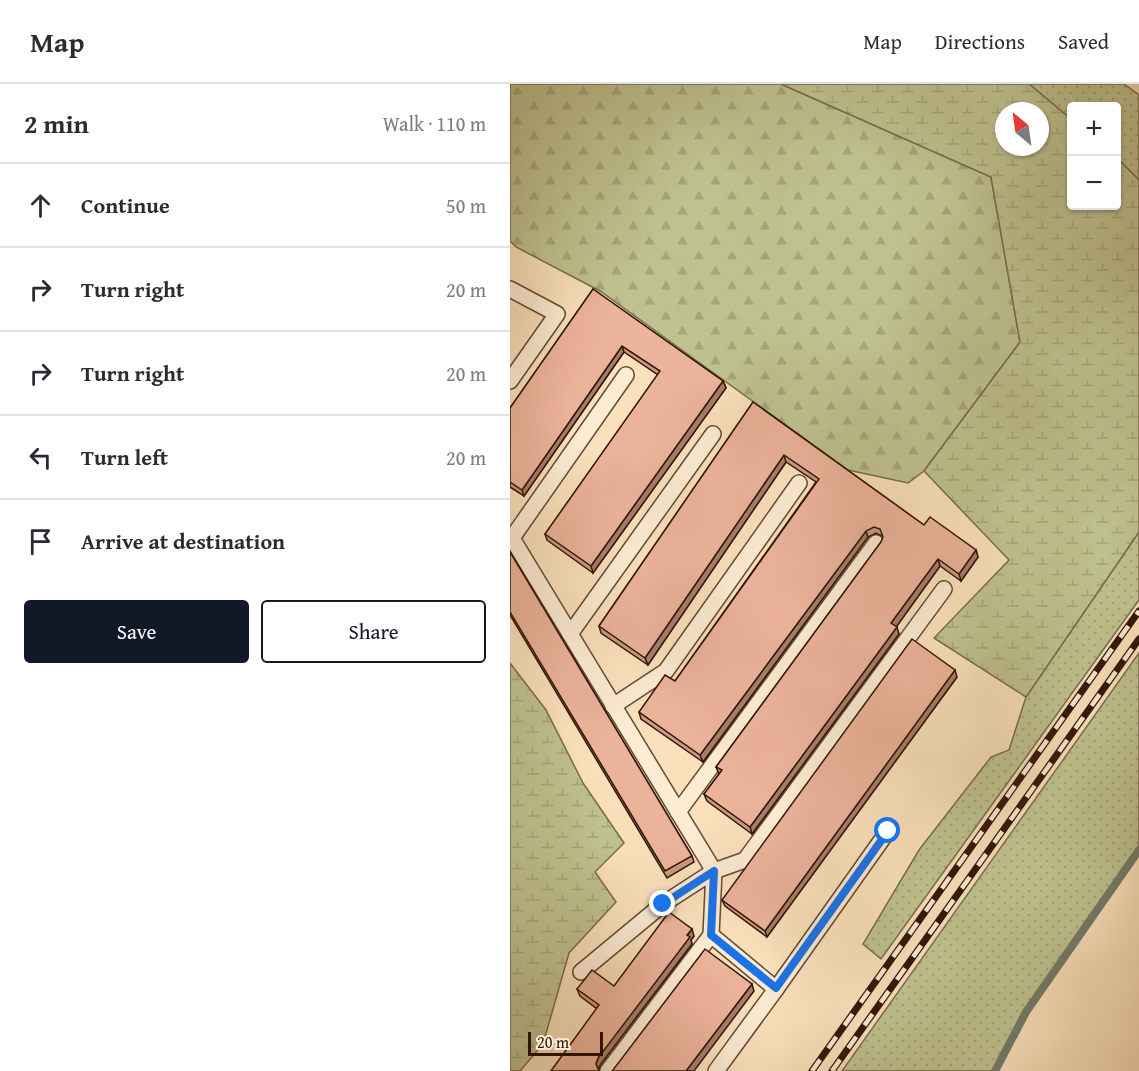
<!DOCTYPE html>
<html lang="en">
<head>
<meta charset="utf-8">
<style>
	body { margin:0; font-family:"Gentium Book Plus",serif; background:#f2f2f3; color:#2b2b33 }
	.controls { position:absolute; right:18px; top:18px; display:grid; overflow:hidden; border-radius:6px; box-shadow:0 2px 4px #0004 }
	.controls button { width:54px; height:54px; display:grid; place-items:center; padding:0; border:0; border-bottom:2px solid #e1e1e2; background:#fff; color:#2b2b33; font:30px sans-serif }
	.compass { position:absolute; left:485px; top:18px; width:54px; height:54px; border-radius:50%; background:#fff; box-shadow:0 2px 4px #0004; rotate:331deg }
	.scale { position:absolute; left:18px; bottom:15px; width:75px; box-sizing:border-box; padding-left:6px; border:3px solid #311608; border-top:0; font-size:16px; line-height:21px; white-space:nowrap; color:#311608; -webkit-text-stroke:4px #fcecd3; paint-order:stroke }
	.stop { position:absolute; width:18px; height:18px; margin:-14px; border:4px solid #1a73e8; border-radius:50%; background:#fff }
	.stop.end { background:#1a73e8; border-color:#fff; box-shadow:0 2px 6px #0008 }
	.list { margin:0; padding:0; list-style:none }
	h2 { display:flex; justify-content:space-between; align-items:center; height:78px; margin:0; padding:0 24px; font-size:26px }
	h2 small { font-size:20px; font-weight:400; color:#7c7c81 }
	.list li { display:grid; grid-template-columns:39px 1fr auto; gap:18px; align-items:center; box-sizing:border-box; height:84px; padding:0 24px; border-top:2px solid #e1e1e2 }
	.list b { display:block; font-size:22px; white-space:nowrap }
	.list em { font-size:20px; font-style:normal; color:#7c7c81 }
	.actions { display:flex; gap:12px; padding:18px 24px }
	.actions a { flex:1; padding:14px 0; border:2px solid #111827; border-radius:6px; text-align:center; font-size:21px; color:#111827 }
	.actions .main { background:#111827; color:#fff }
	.icon { flex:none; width:33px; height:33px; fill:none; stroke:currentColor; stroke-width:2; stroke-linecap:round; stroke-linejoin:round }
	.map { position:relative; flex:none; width:629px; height:987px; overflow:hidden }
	header { display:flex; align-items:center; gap:36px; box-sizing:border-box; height:84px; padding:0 30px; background:#fff; border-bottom:2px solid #e1e1e2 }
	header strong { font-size:28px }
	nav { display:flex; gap:33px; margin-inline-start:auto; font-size:21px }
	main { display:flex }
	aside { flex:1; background:#fff }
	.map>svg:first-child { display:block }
</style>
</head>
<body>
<header>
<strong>Map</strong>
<nav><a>Map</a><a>Directions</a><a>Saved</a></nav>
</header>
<main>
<aside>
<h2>2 min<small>Walk · 110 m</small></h2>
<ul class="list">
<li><svg class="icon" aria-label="ahead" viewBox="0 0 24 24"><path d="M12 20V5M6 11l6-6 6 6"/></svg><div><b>Continue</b></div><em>50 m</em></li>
<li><svg class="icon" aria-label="right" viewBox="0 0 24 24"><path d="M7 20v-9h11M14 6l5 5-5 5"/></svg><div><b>Turn right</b></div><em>20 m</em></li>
<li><svg class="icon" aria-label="right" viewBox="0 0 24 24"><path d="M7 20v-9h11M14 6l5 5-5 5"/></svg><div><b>Turn right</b></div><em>20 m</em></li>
<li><svg class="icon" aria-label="left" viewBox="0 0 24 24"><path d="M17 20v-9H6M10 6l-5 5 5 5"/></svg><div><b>Turn left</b></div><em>20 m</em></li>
<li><svg class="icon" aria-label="arrive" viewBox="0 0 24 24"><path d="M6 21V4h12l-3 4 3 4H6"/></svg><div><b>Arrive at destination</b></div></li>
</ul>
<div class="actions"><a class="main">Save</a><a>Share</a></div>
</aside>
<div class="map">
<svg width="629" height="987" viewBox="0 0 629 987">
	<defs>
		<pattern id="grass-dots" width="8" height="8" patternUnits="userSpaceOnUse" patternTransform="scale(1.5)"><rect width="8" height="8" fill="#bfc290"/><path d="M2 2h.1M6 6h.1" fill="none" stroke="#a5a67b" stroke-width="1.8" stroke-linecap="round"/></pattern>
		<pattern id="forest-firs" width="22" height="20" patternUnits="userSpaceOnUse" patternTransform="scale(1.5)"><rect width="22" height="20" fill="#bfc290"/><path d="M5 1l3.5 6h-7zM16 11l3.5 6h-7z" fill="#a5a67b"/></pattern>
		<pattern id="wetland-marsh" width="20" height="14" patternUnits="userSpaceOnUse" patternTransform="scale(1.5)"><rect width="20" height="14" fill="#bfc290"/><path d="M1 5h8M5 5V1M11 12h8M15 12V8" fill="none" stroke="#a5a67b"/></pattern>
	</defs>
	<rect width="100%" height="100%" fill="#fae1bc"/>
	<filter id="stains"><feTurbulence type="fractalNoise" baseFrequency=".00333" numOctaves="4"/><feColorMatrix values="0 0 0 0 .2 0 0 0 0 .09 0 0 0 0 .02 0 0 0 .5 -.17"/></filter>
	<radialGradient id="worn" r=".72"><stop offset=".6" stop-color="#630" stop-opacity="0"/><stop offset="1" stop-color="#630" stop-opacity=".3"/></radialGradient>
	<g fill="url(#grass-dots)" stroke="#786c4c" stroke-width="1.5">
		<path d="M 519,0 L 614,0 L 629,11 L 629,96 L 607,74 L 606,22 L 562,22 L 561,35 Z"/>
		<path d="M 629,448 L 629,516 L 371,875 L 353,860 L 409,766 L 481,673 L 499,666 L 516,613 Z"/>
		<path d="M 629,569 L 629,766 L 516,928 L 485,987 L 332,987 Z"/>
	</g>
	<path fill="url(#forest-firs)" stroke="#786c4c" stroke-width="1.5" d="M 0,0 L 271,0 L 481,93 L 510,258 L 414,387 L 398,399 L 338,386 L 90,207 L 6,163 L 0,157 Z"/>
	<g fill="url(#wetland-marsh)" stroke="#786c4c" stroke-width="1.5" fill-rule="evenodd">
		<path d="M 271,0 L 519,0 L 561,35 L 562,122 L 606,122 L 607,74 L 629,96 L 629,448 L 516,613 L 424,554 L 499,476 L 414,387 L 510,258 L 481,93 ZM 494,27 L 530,27 L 530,63 L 494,63 Z"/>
		<path d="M 0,579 L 36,626 L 73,699 L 114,759 L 85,788 L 106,818 L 59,869 L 33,960 L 10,987 L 0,987 Z"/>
	</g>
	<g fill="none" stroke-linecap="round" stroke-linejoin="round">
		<path stroke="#737b6b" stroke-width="8" d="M 485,987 L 516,928 L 629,766"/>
		<g stroke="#634935" stroke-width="18">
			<g id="service">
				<path d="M 0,205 L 47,230 L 0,297"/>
				<path d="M 0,451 L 204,787 L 235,776 L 434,505"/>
				<path d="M 2,454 L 116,291"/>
				<path d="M 60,550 L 203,350"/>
				<path d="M 103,622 L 156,587 L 289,399"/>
				<path d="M 168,728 L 366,459"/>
				<path d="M 201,851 L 266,905 L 206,987"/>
				<path d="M 71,888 L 153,820 L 204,787"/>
				<path d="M 266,905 L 378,747"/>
				<path d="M 98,987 L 201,851 L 204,787"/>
			</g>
		</g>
		<use href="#service" stroke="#fcecd3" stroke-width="15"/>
		<g stroke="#311608" stroke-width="7">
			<g id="rail">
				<path d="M 302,987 L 629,527"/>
				<path d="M 322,987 L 629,555"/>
			</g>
		</g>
		<use href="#rail" stroke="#fcecd3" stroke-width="4.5" stroke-dasharray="14" stroke-linecap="butt"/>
	</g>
	<g fill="#cb9a85" stroke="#311608" stroke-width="1.5">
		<path d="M 83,205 L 213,297 L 216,304 L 83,489 L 37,456 L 35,450 L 148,291 L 114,268 L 14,412 L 0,403 L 0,324 Z"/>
		<path d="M 243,318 L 414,441 L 466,466 L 468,473 L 451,497 L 430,482 L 386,543 L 389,550 L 242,750 L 197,717 L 194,710 L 209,690 L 206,683 L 371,458 L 373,453 L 372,452 L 366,449 L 358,453 L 193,678 L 131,635 L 129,628 L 165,597 L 306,398 L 276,378 L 138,581 L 91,549 L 89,542 Z"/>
		<path d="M 0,468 L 182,772 L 184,778 L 157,794 L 0,531 Z"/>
		<path d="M 447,593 L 257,853 L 215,822 L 212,816 Z"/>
		<path d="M 184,852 L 181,856 L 182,860 L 90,981 L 89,986 L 41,987 L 87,925 L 70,912 L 67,905 L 104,902 Z"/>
	</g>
	<g fill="#a57d6c" stroke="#311608" stroke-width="1.5">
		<path d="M 112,262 L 114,268 L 14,412 L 12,406 Z"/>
		<path d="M 213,297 L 216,304 L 83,489 L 81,482 Z"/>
		<path d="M 274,371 L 276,378 L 138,581 L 135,574 Z"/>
		<path d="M 356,447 L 358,453 L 193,678 L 190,671 Z"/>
		<path d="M 466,466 L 468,473 L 451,497 L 449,490 Z"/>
		<path d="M 428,475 L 430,482 L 384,546 L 381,539 Z"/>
		<path d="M 387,543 L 389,550 L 242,750 L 240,743 Z"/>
		<path d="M 445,586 L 447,593 L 257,853 L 255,847 Z"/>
		<path d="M 182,845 L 184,852 L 181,856 L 182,860 L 90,981 L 88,986 L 86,980 L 88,974 Z"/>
		<path d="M 242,900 L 244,907 L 184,987 L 176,987 Z"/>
	</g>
	<g fill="#ecb39b" stroke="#311608" stroke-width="1.5">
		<path d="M 83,205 L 213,297 L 81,482 L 35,450 L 150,287 L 112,262 L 12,406 L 0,398 L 0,324 Z"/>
		<path d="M 243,318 L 414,441 L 420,433 L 466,466 L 449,490 L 428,475 L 381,539 L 387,543 L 240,743 L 194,710 L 212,686 L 206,683 L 371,458 L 373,453 L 370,445 L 364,443 L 356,447 L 190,671 L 129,628 L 155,591 L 165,597 L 309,395 L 274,371 L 135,574 L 89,542 Z"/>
		<path d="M 0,468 L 182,772 L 155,787 L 0,528 Z"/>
		<path d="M 402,555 L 445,586 L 255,847 L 212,816 Z"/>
		<path d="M 159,828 L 182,845 L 177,851 L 180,853 L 88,974 L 86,980 L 89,987 L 41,987 L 89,921 L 67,905 L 82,886 L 104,902 Z"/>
		<path d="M 195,865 L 242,900 L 176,987 L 102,987 L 103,986 Z"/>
	</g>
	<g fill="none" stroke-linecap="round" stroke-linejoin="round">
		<path stroke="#1a73e8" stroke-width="8" d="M 153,820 L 204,787 L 201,851 L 266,904 L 378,747"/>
	</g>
	<rect width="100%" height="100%" filter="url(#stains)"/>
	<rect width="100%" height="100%" fill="url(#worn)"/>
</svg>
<div class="controls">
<button>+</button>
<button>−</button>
</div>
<svg class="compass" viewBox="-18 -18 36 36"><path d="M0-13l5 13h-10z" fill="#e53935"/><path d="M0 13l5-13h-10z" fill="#7c7c81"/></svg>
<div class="scale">20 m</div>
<div class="stop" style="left:378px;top:747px"></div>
<div class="stop end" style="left:153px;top:820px"></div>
</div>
</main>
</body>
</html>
